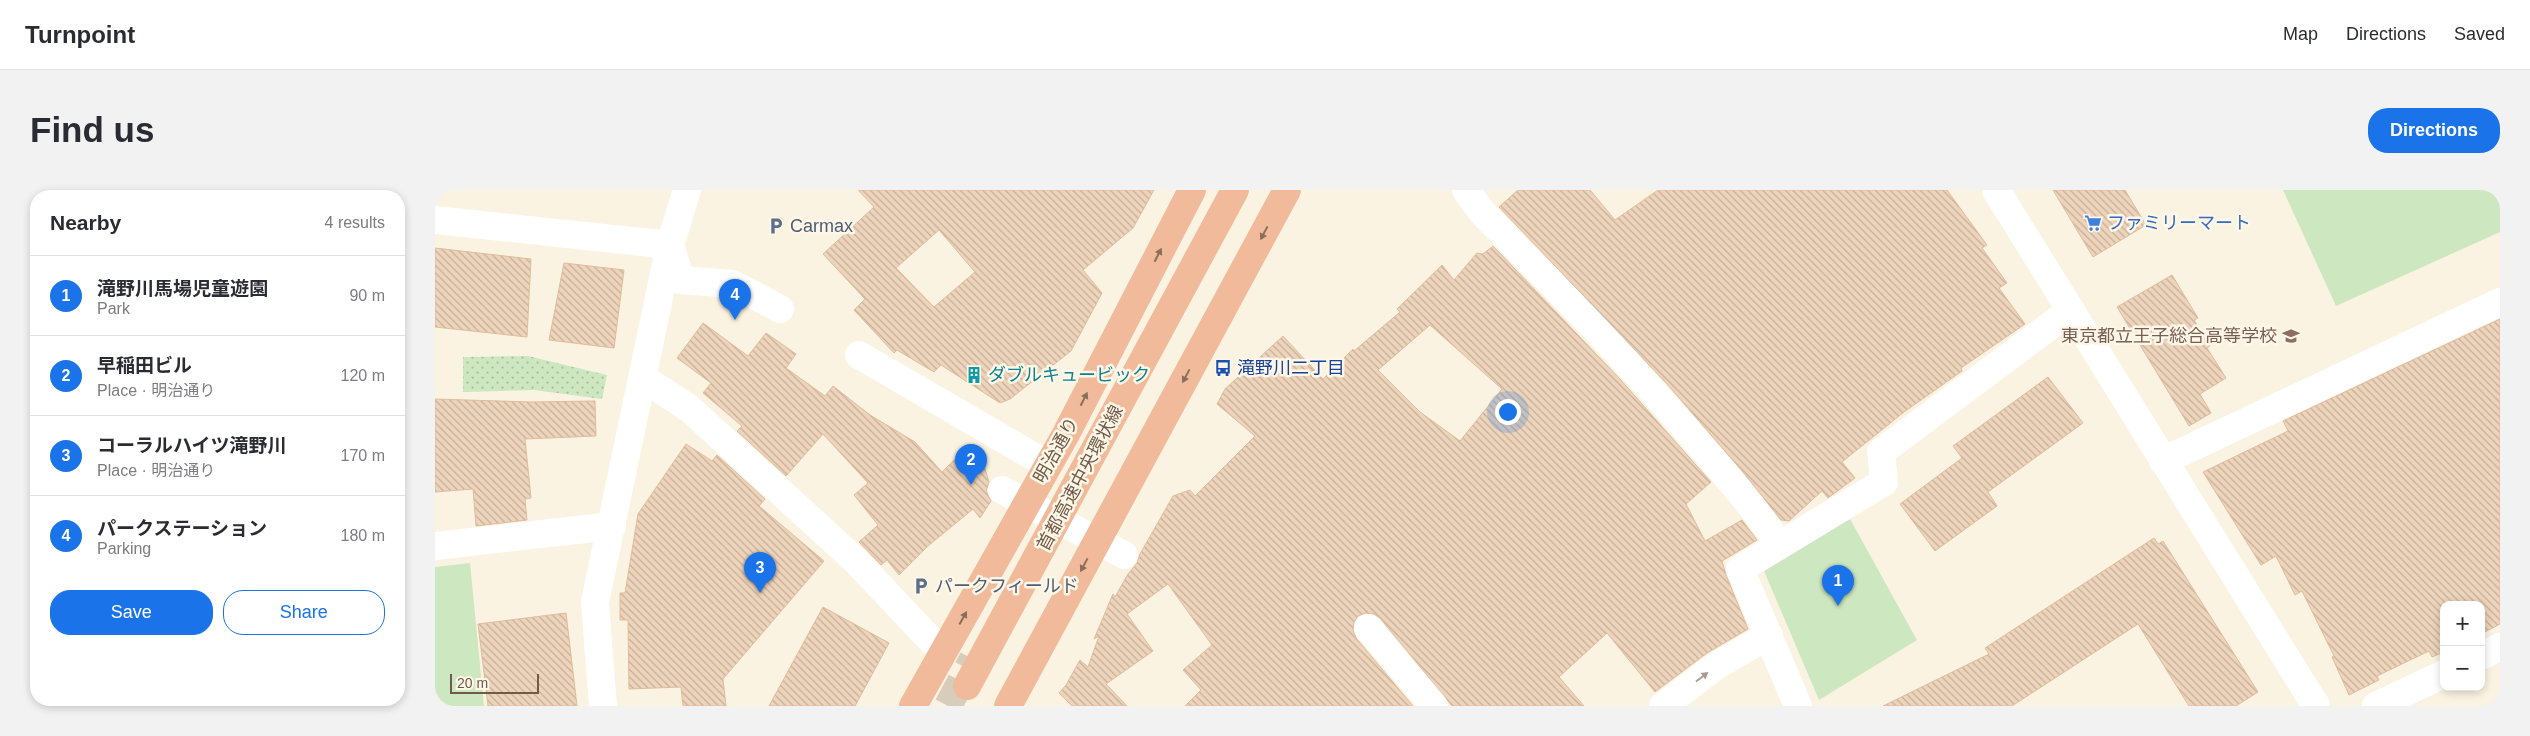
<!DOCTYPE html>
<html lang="en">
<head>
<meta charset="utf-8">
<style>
	body { margin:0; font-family:Helvetica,"Noto Sans JP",sans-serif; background:#f2f2f3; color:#2b2b33 }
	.controls { position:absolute; right:15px; bottom:15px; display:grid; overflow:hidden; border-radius:10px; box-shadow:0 2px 8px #0003 }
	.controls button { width:45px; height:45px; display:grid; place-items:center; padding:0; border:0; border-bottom:1px solid #e1e1e2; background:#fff; color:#2b2b33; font:25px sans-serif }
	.scale { position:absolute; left:15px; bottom:12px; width:89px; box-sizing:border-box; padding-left:5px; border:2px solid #705b4a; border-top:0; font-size:14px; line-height:18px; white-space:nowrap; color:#705b4a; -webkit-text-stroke:4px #fef7e7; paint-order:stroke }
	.you { position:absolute; left:1072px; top:221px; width:18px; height:18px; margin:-12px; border:4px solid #fff; border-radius:50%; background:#1a73e8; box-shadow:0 0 0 8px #1a73e833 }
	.badge { display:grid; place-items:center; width:32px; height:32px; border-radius:50%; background:#1a73e8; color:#fff; font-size:16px; font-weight:700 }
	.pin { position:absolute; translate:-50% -41px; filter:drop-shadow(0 1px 2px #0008) }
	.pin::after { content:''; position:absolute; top:26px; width:18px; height:15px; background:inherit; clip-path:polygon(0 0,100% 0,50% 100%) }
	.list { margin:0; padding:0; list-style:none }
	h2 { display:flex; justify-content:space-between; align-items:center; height:65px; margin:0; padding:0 20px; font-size:21px }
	h2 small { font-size:16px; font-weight:400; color:#7c7c81 }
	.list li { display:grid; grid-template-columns:32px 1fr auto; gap:15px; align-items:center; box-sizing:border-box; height:80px; padding:0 20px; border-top:1px solid #e1e1e2 }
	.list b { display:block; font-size:19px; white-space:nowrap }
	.list p { margin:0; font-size:16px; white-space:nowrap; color:#7c7c81 }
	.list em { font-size:16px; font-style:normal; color:#7c7c81 }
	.actions { display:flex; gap:10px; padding:15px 20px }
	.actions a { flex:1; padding:11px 0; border:1px solid #1a73e8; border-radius:20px; text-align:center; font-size:18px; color:#1a73e8 }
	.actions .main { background:#1a73e8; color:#fff }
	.map { position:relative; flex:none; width:2065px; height:516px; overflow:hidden; border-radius:20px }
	header { display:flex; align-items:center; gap:30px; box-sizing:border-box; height:70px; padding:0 25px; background:#fff; border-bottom:1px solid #e1e1e2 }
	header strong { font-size:24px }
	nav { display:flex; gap:28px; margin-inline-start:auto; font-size:18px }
	.intro { display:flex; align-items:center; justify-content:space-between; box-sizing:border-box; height:120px; padding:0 30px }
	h1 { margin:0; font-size:35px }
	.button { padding:12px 22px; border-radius:20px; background:#1a73e8; color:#fff; font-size:18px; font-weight:700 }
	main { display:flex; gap:30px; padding:0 30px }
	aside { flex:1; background:#fff; border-radius:20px; box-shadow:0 2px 8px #0003 }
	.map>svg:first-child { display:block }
</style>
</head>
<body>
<header>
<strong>Turnpoint</strong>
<nav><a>Map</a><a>Directions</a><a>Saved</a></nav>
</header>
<div class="intro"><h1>Find us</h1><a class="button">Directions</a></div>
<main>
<aside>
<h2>Nearby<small>4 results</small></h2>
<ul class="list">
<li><span class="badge">1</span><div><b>滝野川馬場児童遊園</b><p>Park</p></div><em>90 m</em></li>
<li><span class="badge">2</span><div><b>早稲田ビル</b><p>Place · 明治通り</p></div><em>120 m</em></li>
<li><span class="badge">3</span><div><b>コーラルハイツ滝野川</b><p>Place · 明治通り</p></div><em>170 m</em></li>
<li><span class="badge">4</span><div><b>パークステーション</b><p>Parking</p></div><em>180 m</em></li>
</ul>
<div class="actions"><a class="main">Save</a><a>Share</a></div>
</aside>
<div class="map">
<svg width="2065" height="516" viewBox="0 0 2065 516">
	<defs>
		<pattern id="grass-dots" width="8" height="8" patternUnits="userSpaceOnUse" patternTransform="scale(1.25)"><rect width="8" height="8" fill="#cde7c1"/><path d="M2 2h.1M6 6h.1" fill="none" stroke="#abbe9f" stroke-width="1.8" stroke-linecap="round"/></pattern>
		<pattern id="building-back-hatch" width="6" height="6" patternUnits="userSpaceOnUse" patternTransform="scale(1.25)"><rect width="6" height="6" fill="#eed4bb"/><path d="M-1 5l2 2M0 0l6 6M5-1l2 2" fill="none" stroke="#c5af9a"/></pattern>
	</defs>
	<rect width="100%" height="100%" fill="#faf3e1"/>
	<path fill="url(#grass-dots)" d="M 93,166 L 172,185 L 167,209 L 99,200 L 28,202 L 28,167 Z"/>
	<g fill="#cde7c1">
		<path d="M 1848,0 L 2065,0 L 2065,42 L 1901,116 Z"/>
		<path d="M 1415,329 L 1482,450 L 1384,510 L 1329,381 Z"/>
		<path d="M 35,373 L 49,516 L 0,516 L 0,377 Z"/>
	</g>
	<g fill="url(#building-back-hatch)" stroke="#e0bc9c" fill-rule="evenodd">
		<path d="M 423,0 L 719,0 L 698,38 L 648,80 L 667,103 L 636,161 L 575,209 L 565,213 L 506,175 L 499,182 L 462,160 L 459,163 L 419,120 L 430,109 L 388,64 L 439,17 ZM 504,40 L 540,82 L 499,117 L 461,78 Z"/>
		<path d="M 1083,0 L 1155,0 L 1180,30 L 1223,0 L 1512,0 L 1552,55 L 1547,58 L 1572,93 L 1564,98 L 1590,134 L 1526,178 L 1527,181 L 1469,222 L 1407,272 L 1420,288 L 1393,308 L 1387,301 L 1354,331 L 1346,330 L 1308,282 L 1232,194 L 1064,17 Z"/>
		<path d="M 1618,0 L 1690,0 L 1711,35 L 1658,67 Z"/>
		<path d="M 1058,56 L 1184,188 L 1276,292 L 1251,314 L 1270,351 L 1307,330 L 1322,350 L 1287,371 L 1291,385 L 1313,439 L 1272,463 L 1220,502 L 1172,443 L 1124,487 L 1149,516 L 1017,516 L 945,428 L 939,424 L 931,423 L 923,426 L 919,432 L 918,440 L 921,448 L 978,516 L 750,516 L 766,500 L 748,480 L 777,455 L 733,394 L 692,424 L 718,461 L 671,494 L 692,516 L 637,516 L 624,503 L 631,495 L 645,470 L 653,477 L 664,446 L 659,449 L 678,404 L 680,407 L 693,384 L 702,373 L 705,364 L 738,306 L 755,300 L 760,306 L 820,246 L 782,214 L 790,199 L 848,146 L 888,189 L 918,159 L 919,161 L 965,122 L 962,119 L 1007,75 L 1019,90 L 1042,63 L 1048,64 ZM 995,135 L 1067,199 L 1025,251 L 985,222 L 943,180 Z"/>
		<path d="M 0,58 L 96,69 L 92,147 L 0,137 Z"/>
		<path d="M 129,73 L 189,80 L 179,158 L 114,150 Z"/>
		<path d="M 1737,85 L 1763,128 L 1759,130 L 1775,156 L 1772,158 L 1791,188 L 1765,204 L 1776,223 L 1754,236 L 1682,117 Z"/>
		<path d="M 2065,129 L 2065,434 L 2046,444 L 2046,415 L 2009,415 L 2009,462 L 1997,467 L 1994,461 L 1942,486 L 1944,490 L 1914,505 L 1897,467 L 1899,466 L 1867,401 L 1860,405 L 1841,366 L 1826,375 L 1768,282 L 1853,241 L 1848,231 Z"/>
		<path d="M 268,133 L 313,166 L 331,143 L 361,164 L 351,178 L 390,206 L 398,196 L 435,225 L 480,252 L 507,282 L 529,260 L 547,269 L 554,292 L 551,301 L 556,311 L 545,328 L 538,319 L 493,356 L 464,385 L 452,370 L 446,375 L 424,352 L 443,335 L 419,305 L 433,293 L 388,244 L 351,286 L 302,241 L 307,236 L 268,203 L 276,193 L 242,168 Z"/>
		<path d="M 1613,187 L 1648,233 L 1553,302 L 1562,316 L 1500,361 L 1465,314 L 1527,268 L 1518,256 Z"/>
		<path d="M 0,209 L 96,212 L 160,211 L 161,246 L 90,249 L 96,308 L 90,309 L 92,330 L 41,336 L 38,299 L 0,302 Z"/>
		<path d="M 251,254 L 277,271 L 282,265 L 330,309 L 324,316 L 389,371 L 288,489 L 291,516 L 248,516 L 246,497 L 194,499 L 193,430 L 185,430 L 185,403 L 190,403 L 203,324 Z"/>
		<path d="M 1719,348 L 1723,354 L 1728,351 L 1823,502 L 1801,516 L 1754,516 L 1703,434 L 1577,516 L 1448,516 L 1554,464 L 1550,458 Z"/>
		<path d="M 388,417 L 454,453 L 420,516 L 334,516 Z"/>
		<path d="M 131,423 L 142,516 L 53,516 L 43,434 Z"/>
	</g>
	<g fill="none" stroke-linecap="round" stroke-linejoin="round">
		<path stroke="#d8cdbb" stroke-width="28" stroke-dasharray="28 14" stroke-linecap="butt" d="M 513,516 L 538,469"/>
		<g stroke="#fff" stroke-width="28">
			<path d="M 1031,0 L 1046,21 C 1113,90 1181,158 1244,231 C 1280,273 1314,310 1345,355"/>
			<path d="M 1561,0 L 1881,516"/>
			<path d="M 0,30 L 235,55 L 246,90 L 298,94 L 345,119"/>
			<path d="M 424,165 L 613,275"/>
			<path d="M 208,188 L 255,219 L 421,371 L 508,463"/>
			<path d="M 1728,271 L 2065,112"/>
			<path d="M 567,300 L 689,365"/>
			<path d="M 0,356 L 177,336"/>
			<path d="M 933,438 L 999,516"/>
			<path d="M 2046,466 L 2065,457"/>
			<path d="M 168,516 L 160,412 L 235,55 L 252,0"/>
			<path d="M 1228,516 L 1281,476 L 1334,445"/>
			<path d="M 1363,516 L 1305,379 L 1449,292 L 1446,262 L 1636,120"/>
			<path d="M 1941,516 L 2009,484"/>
		</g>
		<g stroke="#f1ba9b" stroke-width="28">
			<path d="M 532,496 L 800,0"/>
			<path d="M 478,516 L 631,244 L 757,0"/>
			<path d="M 573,516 L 852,0"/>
		</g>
	</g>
	<defs><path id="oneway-solid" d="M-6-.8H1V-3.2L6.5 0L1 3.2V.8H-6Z" transform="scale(1.25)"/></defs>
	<g fill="#8a6e5a">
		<use href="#oneway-solid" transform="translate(829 43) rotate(118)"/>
		<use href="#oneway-solid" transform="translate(723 65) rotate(-63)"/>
		<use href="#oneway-solid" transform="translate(751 186) rotate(118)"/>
		<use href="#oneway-solid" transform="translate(649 209) rotate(-63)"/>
		<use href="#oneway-solid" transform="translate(649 375) rotate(118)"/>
		<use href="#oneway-solid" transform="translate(528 428) rotate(-61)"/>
	</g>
	<use fill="#a99d92" href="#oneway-solid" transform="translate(1267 487) rotate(-37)"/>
	<defs>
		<g id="supermarket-bare" transform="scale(1.35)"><path d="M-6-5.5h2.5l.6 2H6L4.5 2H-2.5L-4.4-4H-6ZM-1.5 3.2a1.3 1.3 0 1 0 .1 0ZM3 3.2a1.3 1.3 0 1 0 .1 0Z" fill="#3f7fe0" stroke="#fef7e7" stroke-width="2.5" paint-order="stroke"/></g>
		<g id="parking-bare" transform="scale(1.35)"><path d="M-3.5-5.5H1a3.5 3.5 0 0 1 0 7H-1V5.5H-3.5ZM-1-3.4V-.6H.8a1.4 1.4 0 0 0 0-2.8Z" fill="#5c6f8a" stroke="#fef7e7" stroke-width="2.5" paint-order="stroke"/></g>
		<g id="school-bare" transform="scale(1.35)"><path d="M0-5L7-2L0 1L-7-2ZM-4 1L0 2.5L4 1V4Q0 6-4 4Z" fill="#8d6e63" stroke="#fef7e7" stroke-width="2.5" paint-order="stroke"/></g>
		<g id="bus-bare" transform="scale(1.35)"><path d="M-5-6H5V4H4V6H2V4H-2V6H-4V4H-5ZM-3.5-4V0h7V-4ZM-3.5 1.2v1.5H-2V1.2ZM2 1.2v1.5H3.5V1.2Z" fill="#1a4fb4" stroke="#fef7e7" stroke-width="2.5" paint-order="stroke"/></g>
		<g id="building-bare" transform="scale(1.35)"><path d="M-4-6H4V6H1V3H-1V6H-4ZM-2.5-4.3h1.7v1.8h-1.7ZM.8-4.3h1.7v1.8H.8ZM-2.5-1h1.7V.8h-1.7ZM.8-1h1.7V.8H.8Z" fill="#0f9aa8" stroke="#fef7e7" stroke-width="2.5" paint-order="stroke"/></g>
	</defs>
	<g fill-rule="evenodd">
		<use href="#supermarket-bare" x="1658" y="33"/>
		<use href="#parking-bare" x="341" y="36"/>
		<use href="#school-bare" x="1856" y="146"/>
		<use href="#bus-bare" x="788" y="178"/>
		<use href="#building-bare" x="539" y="185"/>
		<use href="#parking-bare" x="486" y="396"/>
	</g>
	<g text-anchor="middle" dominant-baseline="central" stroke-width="5" stroke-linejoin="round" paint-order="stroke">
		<g font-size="18" fill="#366cbe" stroke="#fef7e7" text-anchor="start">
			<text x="1672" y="33">ファミリーマート</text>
		</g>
		<g font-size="18" fill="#4e5e75" stroke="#fef7e7" text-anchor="start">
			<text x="355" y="36">Carmax</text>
			<text x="500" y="396">パークフィールド</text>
		</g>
		<g font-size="18" fill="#785e54" stroke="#fef7e7" text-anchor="end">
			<text x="1842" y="146">東京都立王子総合高等学校</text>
		</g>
		<g font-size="18" fill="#164399" stroke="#fef7e7" text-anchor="start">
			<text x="802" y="178">滝野川二丁目</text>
		</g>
		<g font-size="18" fill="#0d838f" stroke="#fef7e7" text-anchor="start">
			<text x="553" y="185">ダブルキュービック</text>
		</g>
		<g font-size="18" fill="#705b4a" stroke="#fef7e7">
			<text transform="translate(621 260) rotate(-61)">明治通り</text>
			<text transform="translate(645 288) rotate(-62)">首都高速中央環状線</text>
		</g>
	</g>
</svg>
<div class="controls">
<button>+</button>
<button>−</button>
</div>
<div class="scale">20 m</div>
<div class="you"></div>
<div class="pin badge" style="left:1403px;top:416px">1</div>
<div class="pin badge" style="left:536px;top:295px">2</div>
<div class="pin badge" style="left:325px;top:403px">3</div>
<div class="pin badge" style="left:300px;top:130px">4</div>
</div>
</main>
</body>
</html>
